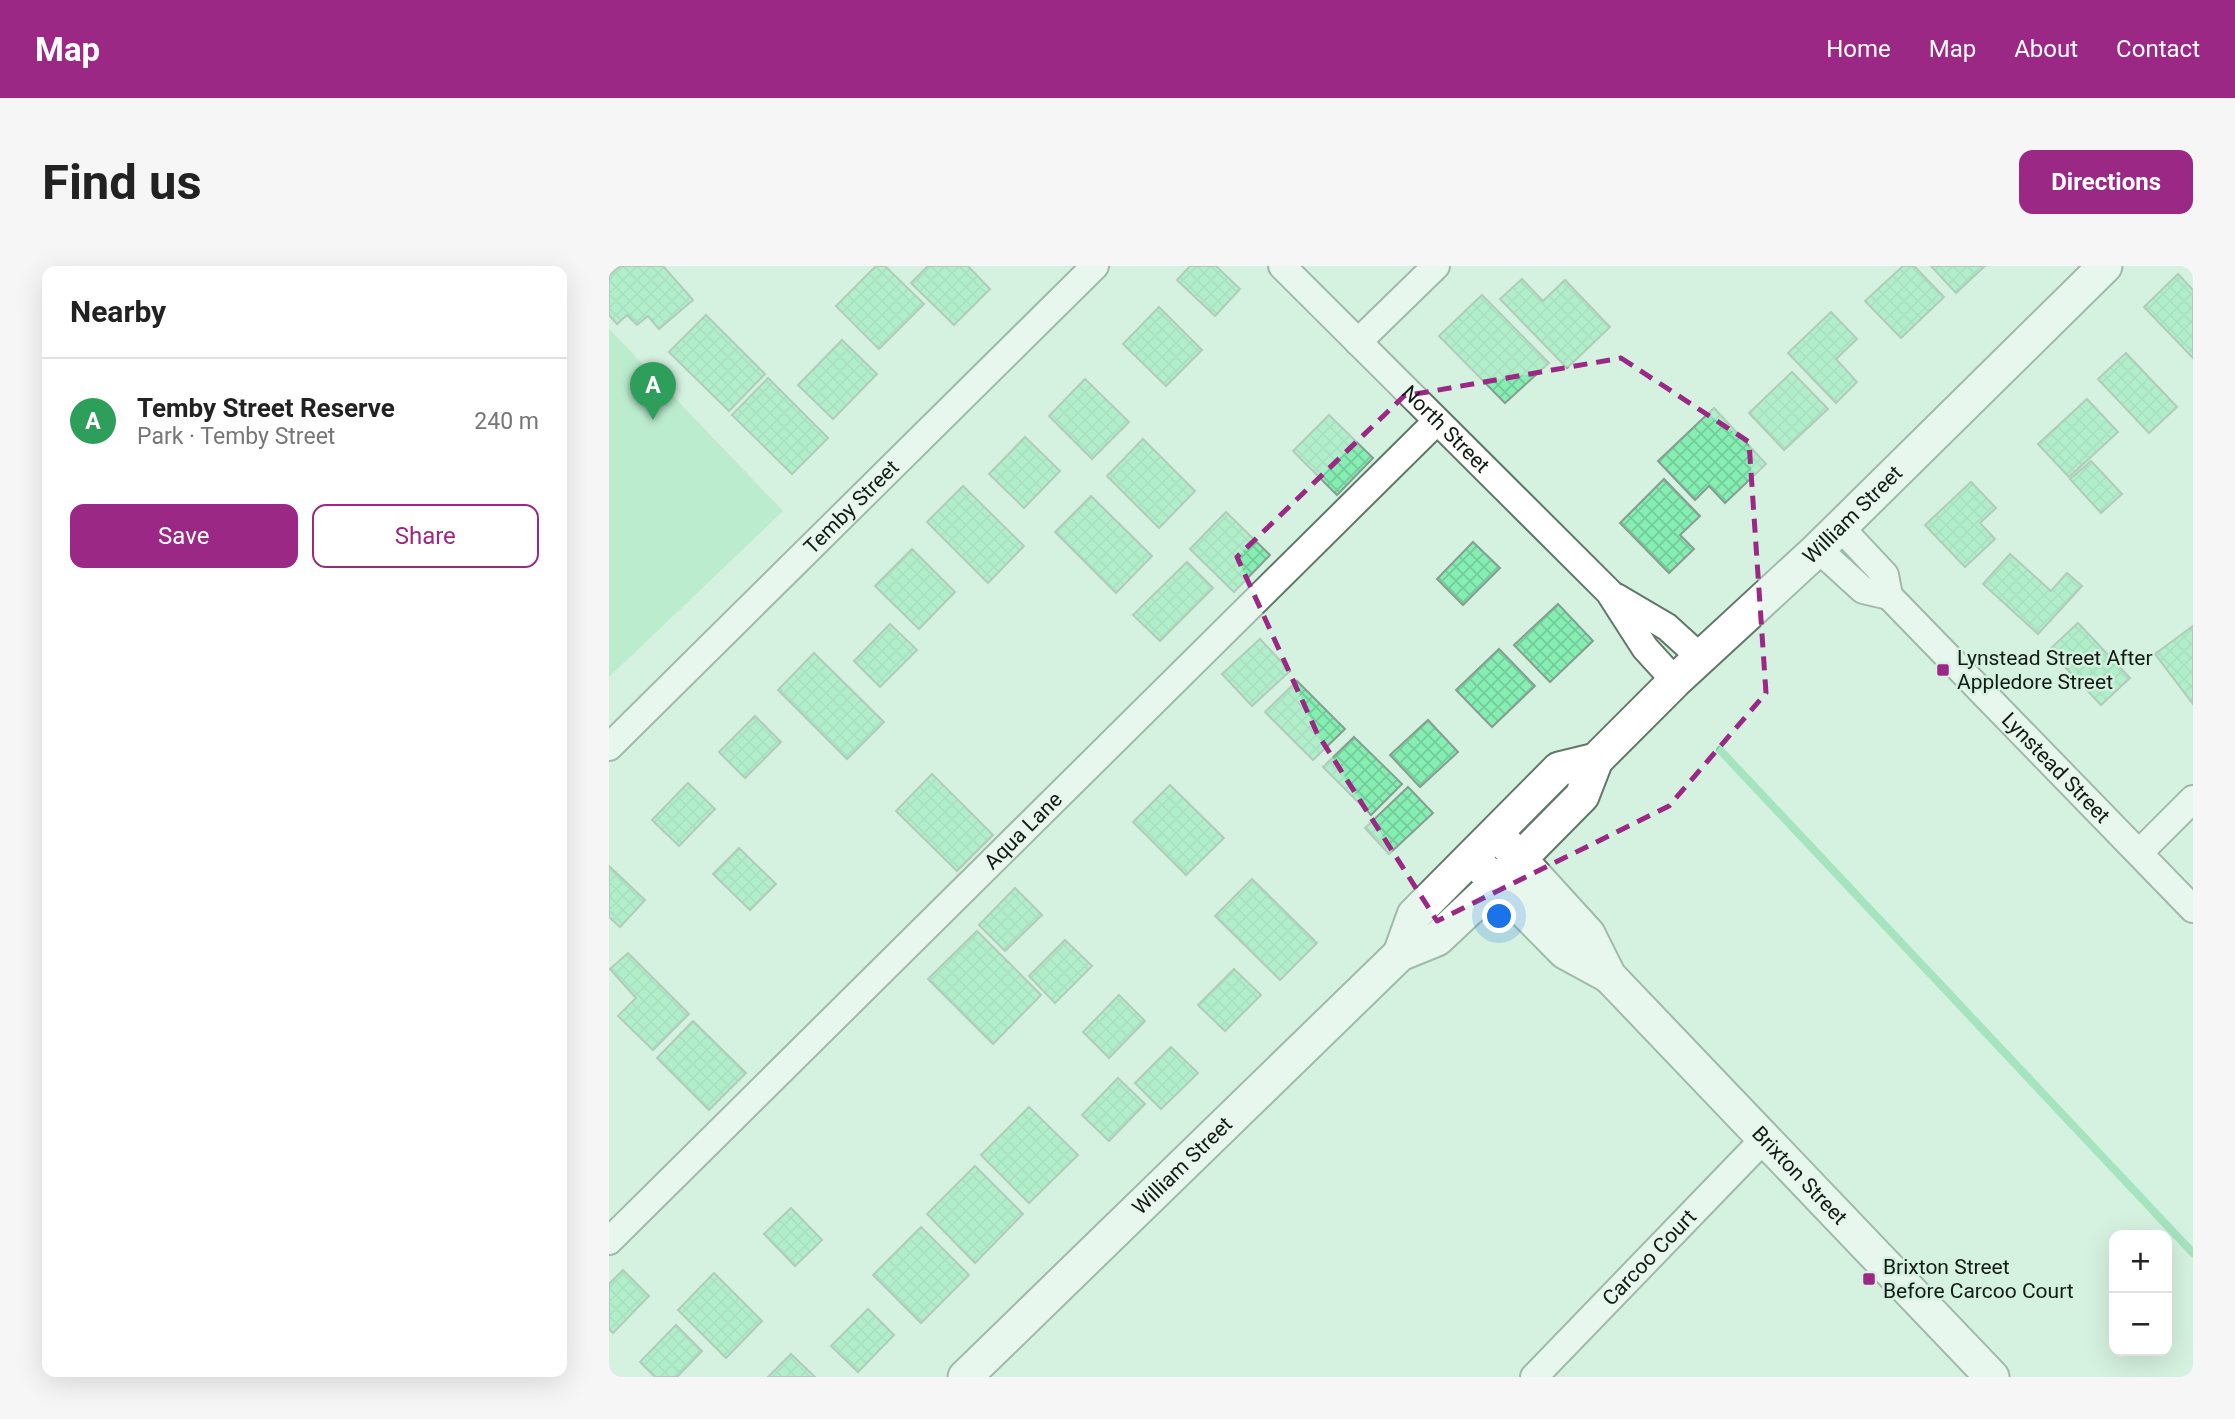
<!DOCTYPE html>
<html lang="en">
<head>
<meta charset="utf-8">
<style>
	body { margin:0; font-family:Roboto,sans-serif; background:#f6f6f6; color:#222 }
	.controls { position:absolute; right:21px; bottom:21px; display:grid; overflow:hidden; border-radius:14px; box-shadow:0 7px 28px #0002 }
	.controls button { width:63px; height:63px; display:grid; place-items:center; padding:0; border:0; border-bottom:2px solid #e0e0e0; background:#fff; color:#222; font:35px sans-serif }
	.you { position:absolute; left:891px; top:651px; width:24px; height:24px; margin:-18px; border:5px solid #fff; border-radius:50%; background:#1a73e8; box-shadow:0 0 0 10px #1a73e833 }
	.badge { display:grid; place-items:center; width:46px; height:46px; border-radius:50%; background:#9b2884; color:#fff; font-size:23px; font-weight:700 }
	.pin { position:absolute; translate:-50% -58px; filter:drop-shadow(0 2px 4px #0008) }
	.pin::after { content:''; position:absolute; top:37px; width:24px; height:21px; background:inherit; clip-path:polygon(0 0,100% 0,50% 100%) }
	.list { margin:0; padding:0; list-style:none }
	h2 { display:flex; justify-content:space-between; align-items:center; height:91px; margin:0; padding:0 28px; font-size:30px }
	h2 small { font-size:23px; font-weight:400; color:#767676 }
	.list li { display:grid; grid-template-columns:46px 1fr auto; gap:21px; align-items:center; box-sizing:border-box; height:126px; padding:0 28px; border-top:2px solid #e0e0e0 }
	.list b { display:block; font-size:26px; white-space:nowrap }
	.list p { margin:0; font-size:23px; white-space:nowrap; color:#767676 }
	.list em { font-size:23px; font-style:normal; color:#767676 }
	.actions { display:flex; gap:14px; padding:21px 28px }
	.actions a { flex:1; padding:16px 0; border:2px solid #9b2884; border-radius:14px; text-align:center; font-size:24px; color:#9b2884 }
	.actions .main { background:#9b2884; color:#fff }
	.map { position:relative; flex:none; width:1584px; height:1111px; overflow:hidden; border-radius:14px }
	header { display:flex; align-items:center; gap:42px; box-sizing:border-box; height:98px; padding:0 35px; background:#9b2884; color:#fff }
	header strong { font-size:33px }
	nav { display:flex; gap:38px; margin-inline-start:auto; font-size:24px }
	.intro { display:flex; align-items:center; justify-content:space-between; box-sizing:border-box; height:168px; padding:0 42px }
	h1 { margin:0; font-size:49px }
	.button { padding:18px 32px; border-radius:14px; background:#9b2884; color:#fff; font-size:24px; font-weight:700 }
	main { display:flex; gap:42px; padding:0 42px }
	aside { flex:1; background:#fff; border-radius:14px; box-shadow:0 7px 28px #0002 }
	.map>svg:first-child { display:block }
</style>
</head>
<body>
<header>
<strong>Map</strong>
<nav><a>Home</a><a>Map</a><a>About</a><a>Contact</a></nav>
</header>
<div class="intro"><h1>Find us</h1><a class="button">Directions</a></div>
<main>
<aside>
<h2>Nearby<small></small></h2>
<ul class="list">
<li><span class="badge" style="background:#2e9e5b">A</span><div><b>Temby Street Reserve</b><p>Park · Temby Street</p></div><em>240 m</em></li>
</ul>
<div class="actions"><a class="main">Save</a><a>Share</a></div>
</aside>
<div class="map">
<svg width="1584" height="1111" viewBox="0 0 1584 1111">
	<defs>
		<pattern id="building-cross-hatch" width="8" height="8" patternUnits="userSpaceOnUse" patternTransform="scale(1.75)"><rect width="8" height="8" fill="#86eeb3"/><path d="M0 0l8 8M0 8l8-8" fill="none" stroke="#73cc99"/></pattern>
	</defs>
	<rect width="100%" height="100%" fill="#d5f1df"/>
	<path fill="#9de6ba" d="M 0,63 L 174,245 L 0,411 Z"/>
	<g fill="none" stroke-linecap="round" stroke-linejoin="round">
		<path stroke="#6bd49a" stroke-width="8" d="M 1111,484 L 1584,987"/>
	</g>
	<g fill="url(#building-cross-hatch)" stroke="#869f8f" stroke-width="2">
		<path d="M 11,0 L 54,0 L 84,34 L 50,63 L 39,50 L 28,59 L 18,49 L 8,58 L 0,49 L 0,10 Z"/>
		<path d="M 267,0 L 276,0 L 315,38 L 270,83 L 227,40 Z"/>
		<path d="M 319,0 L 359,0 L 381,23 L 345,59 L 302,17 Z"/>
		<path d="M 581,0 L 607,0 L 631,23 L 606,50 L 568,14 Z"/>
		<path d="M 1294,0 L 1305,0 L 1335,31 L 1292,72 L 1256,35 Z"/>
		<path d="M 1322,0 L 1376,0 L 1347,27 Z"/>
		<path d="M 1569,8 L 1584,24 L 1584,92 L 1535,41 Z"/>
		<path d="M 913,13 L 934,35 L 956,14 L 1001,61 L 958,102 L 891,33 Z"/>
		<path d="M 873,29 L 940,97 L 896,137 L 830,70 Z"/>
		<path d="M 550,41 L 593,84 L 557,120 L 514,78 Z"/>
		<path d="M 1222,46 L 1248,73 L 1227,93 L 1248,116 L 1227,137 L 1179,87 Z"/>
		<path d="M 97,49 L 156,108 L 120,145 L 60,86 Z"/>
		<path d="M 233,74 L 268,108 L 224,153 L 189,119 Z"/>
		<path d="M 1517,87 L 1568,141 L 1540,167 L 1489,113 Z"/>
		<path d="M 1183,106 L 1219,143 L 1175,184 L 1140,147 Z"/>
		<path d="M 159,112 L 219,172 L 183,208 L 123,149 Z"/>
		<path d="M 476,113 L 520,156 L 483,193 L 440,150 Z"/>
		<path d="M 1478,133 L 1509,166 L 1460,211 L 1429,178 Z"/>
		<path d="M 1105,142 L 1157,198 L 1116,237 L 1100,220 L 1086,234 L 1049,195 Z"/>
		<path d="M 720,149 L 764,192 L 728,229 L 684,185 Z"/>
		<path d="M 416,171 L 451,205 L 415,242 L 380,208 Z"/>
		<path d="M 534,173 L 586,225 L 550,262 L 498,210 Z"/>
		<path d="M 1482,195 L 1513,228 L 1492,247 L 1461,213 Z"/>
		<path d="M 1055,213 L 1091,250 L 1071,269 L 1085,283 L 1060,307 L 1011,257 Z"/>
		<path d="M 1362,216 L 1387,242 L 1371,257 L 1386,273 L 1356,301 L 1316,259 Z"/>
		<path d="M 354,220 L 415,280 L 379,317 L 318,256 Z"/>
		<path d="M 482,230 L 543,290 L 507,327 L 446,266 Z"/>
		<path d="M 617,246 L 661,289 L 625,326 L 581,283 Z"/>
		<path d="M 864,276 L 891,302 L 854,339 L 828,313 Z"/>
		<path d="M 303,283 L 346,326 L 310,363 L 266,320 Z"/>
		<path d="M 1401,288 L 1442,325 L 1458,307 L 1473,320 L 1429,368 L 1374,318 Z"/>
		<path d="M 578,296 L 604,322 L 551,375 L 524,349 Z"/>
		<path d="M 949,338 L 984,375 L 941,416 L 905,379 Z"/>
		<path d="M 1469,357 L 1521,412 L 1492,439 L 1440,384 Z"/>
		<path d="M 281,358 L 308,384 L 271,421 L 245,395 Z"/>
		<path d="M 1584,360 L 1584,438 L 1546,388 Z"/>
		<path d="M 651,373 L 681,405 L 643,440 L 613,408 Z"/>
		<path d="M 890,383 L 926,420 L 883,461 L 847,424 Z"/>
		<path d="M 205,387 L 275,456 L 238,493 L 169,424 Z"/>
		<path d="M 688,415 L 736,463 L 704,494 L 656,446 Z"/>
		<path d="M 146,450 L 172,476 L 136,512 L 110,486 Z"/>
		<path d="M 819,454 L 849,486 L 811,521 L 781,489 Z"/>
		<path d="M 745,471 L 793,518 L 762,549 L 714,501 Z"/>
		<path d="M 323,508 L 384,569 L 348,605 L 287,545 Z"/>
		<path d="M 79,517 L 106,543 L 70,580 L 43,554 Z"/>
		<path d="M 561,519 L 615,572 L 577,609 L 524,556 Z"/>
		<path d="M 799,521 L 824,547 L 780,588 L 756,562 Z"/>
		<path d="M 130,582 L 167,618 L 141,644 L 104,608 Z"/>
		<path d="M 0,600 L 36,634 L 11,661 L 0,651 Z"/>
		<path d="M 643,613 L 708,677 L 671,714 L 606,650 Z"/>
		<path d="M 406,622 L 433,649 L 396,685 L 370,659 Z"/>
		<path d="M 368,665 L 432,729 L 384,778 L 319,713 Z"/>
		<path d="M 456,674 L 483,700 L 446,737 L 420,710 Z"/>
		<path d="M 19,687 L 80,748 L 44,784 L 9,750 L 27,732 L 1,703 Z"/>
		<path d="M 625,703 L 652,729 L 616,765 L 589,739 Z"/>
		<path d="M 510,729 L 536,755 L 500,792 L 474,766 Z"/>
		<path d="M 84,755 L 137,807 L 100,844 L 48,792 Z"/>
		<path d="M 562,781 L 589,807 L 552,843 L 526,817 Z"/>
		<path d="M 509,812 L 536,838 L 500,875 L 473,849 Z"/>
		<path d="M 420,841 L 469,889 L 420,937 L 372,889 Z"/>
		<path d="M 366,900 L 414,948 L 366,997 L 318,948 Z"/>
		<path d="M 182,942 L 213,974 L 186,1000 L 155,968 Z"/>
		<path d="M 312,961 L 360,1009 L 312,1057 L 264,1009 Z"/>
		<path d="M 14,1004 L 40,1030 L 4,1067 L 0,1063 L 0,1018 Z"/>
		<path d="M 105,1007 L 153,1055 L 117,1092 L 69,1044 Z"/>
		<path d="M 259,1043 L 285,1069 L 249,1106 L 222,1080 Z"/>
		<path d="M 67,1059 L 93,1085 L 68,1111 L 46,1111 L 31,1096 Z"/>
		<path d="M 182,1088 L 206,1111 L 159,1111 Z"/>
	</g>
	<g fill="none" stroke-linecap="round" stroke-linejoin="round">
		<g stroke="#607869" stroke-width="30">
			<g id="minor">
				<path id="s1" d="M 673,0 L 1000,326 L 1036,382 L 1066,415"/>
				<path d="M 749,76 L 827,0"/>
				<path d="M 1231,261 L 1276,309 L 1280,330"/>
				<path id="s2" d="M 1209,283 L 1254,324 L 1280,330 L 1584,643"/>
				<path d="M 1007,331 L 1058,361 L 1091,391"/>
				<path id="s3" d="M 0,481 L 486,0"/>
				<path d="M 1530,587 L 1584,533"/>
				<path id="s4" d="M 0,975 L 828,155"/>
				<path id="s5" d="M 925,1111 L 1155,873"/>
			</g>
		</g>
		<g stroke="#607869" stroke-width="37">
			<g id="major">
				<path id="s6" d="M 888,568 L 979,668 L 1000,710 L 1383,1111"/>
				<path d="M 872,601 L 956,686 L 1000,710"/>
				<path d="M 791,688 L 805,649 L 950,503 L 987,494"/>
				<path id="s7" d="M 356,1111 L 791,688 L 828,673 L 878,626 L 973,530 L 987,494 L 1066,415 L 1209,283 L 1496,0"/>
			</g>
		</g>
		<use href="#minor" stroke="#fff" stroke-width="26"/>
		<use href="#major" stroke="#fff" stroke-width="33"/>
	</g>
	<path d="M0 0H1584V1111H0ZM 1012,92 L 1140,176 L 1157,427 L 1060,540 L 828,655 L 708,467 L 628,291 L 795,130 Z" fill="#d5f1df" fill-opacity=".55" fill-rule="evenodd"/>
	<path fill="none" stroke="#9b2884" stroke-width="5" stroke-dasharray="14 9" stroke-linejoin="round" d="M 1012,92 L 1140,176 L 1157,427 L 1060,540 L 828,655 L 708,467 L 628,291 L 795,130 Z"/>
	<g fill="#9b2884" stroke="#d5f1df" stroke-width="2.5">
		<rect x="1327" y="397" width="14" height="14" rx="3.5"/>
		<rect x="1253" y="1006" width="14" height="14" rx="3.5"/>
	</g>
	<g text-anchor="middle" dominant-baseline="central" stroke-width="5" stroke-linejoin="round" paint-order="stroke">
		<g font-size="21" fill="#121b15" stroke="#d5f1df">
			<text stroke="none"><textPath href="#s1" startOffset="231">North Street</textPath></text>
			<text stroke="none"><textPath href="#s3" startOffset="341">Temby Street</textPath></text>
			<text stroke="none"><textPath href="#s7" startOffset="1244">William Street</textPath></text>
			<text stroke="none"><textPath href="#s2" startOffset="327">Lynstead Street</textPath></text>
			<text stroke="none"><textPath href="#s4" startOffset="583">Aqua Lane</textPath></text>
			<text stroke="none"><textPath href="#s7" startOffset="303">William Street</textPath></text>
			<text stroke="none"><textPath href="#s6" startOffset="458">Brixton Street</textPath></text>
			<text stroke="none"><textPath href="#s5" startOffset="166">Carcoo Court</textPath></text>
		</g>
		<g font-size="21" fill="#121b15" stroke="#d5f1df" text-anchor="start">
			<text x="1348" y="392">Lynstead Street After<tspan x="1348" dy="24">Appledore Street</tspan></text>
			<text x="1274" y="1001">Brixton Street<tspan x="1274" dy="24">Before Carcoo Court</tspan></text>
		</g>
	</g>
</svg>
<div class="controls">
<button>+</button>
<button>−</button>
</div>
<div class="you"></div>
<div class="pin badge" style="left:44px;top:154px;background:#2e9e5b">A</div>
</div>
</main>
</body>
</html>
